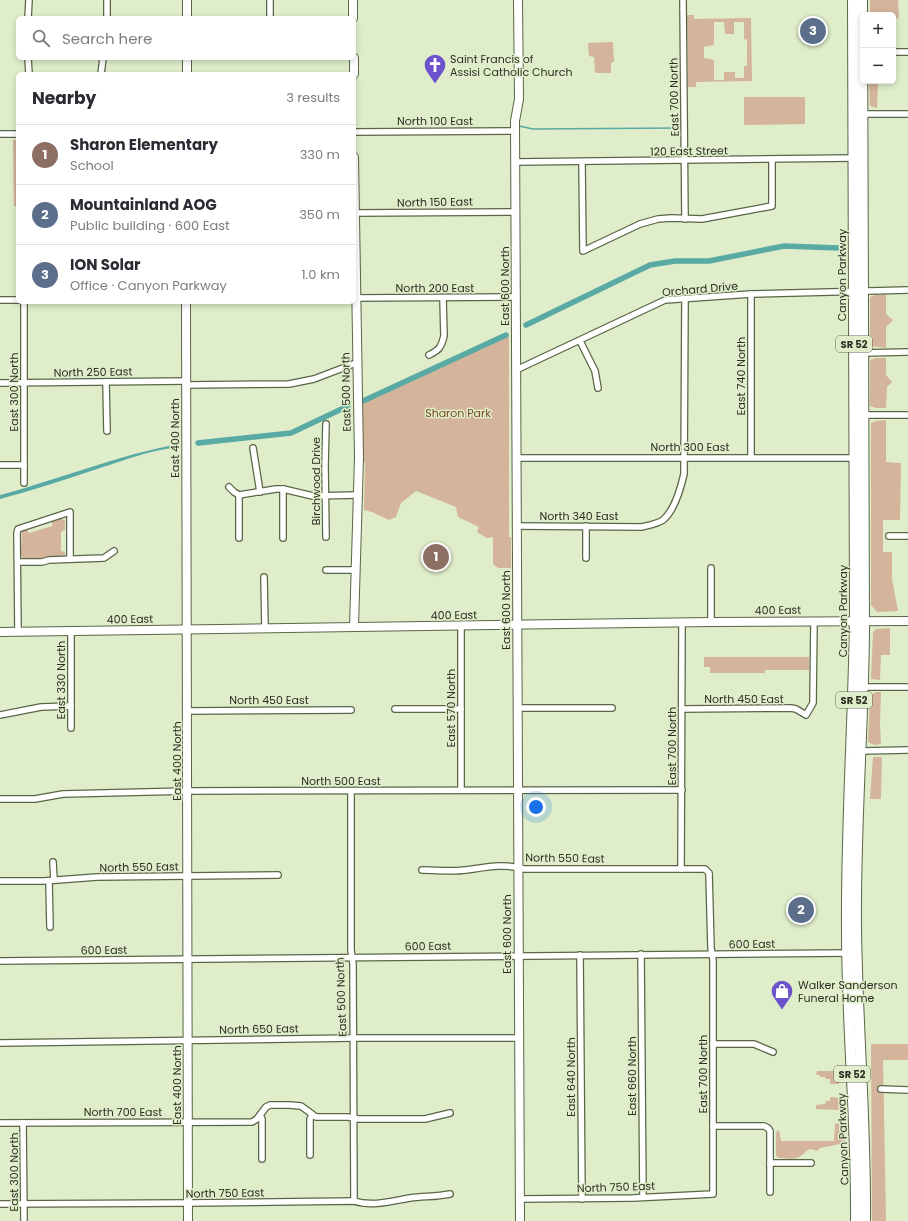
<!DOCTYPE html>
<html lang="en">
<head>
<meta charset="utf-8">
<style>
	body { margin:0; font-family:Poppins,sans-serif; background:#f2f2f3; color:#2b2b33 }
	.controls { position:absolute; right:12px; top:12px; display:grid; overflow:hidden; border-radius:6px; box-shadow:0 2px 6px #0003 }
	.controls button { width:36px; height:36px; display:grid; place-items:center; padding:0; border:0; border-bottom:1px solid #e1e1e2; background:#fff; color:#2b2b33; font:20px sans-serif }
	.you { position:absolute; left:536px; top:807px; width:14px; height:14px; margin:-10px; border:3px solid #fff; border-radius:50%; background:#1a73e8; box-shadow:0 0 0 6px #1a73e833 }
	.badge { display:grid; place-items:center; width:26px; height:26px; border-radius:50%; background:#d93025; color:#fff; font-size:13px; font-weight:700 }
	.pin { position:absolute; translate:-50% -50%; border:2px solid #fff; box-shadow:0 1px 4px #0006 }
	.list { margin:0; padding:0; list-style:none }
	h2 { display:flex; justify-content:space-between; align-items:center; height:52px; margin:0; padding:0 16px; font-size:17px }
	h2 small { font-size:13px; font-weight:400; color:#7c7c81 }
	.list li { display:grid; grid-template-columns:26px 1fr auto; gap:12px; align-items:center; box-sizing:border-box; height:60px; padding:0 16px; border-top:1px solid #e1e1e2 }
	.list b { display:block; font-size:15px; white-space:nowrap }
	.list p { margin:0; font-size:13px; white-space:nowrap; color:#7c7c81 }
	.list em { font-size:13px; font-style:normal; color:#7c7c81 }
	.icon { flex:none; width:22px; height:22px; fill:none; stroke:currentColor; stroke-width:2; stroke-linecap:round; stroke-linejoin:round }
	.map { position:relative; flex:none; width:908px; height:1221px; overflow:hidden }
	.search { position:absolute; background:#fff; box-shadow:0 2px 6px #0003; left:16px; top:16px; width:340px; height:44px; display:flex; align-items:center; gap:10px; box-sizing:border-box; padding:0 14px; border-radius:6px; color:#7c7c81; font-size:15px }
	.panel { position:absolute; background:#fff; box-shadow:0 2px 6px #0003; left:16px; top:72px; width:340px; height:232px; border-radius:6px }
	.map>svg:first-child { display:block }
</style>
</head>
<body>
<div class="map">
<svg width="908" height="1221" viewBox="0 0 908 1221">
	<rect width="100%" height="100%" fill="#dfedca"/>
	<g fill="#d4b49b" fill-rule="evenodd">
		<path d="M 870,0 L 898,0 L 899,18 L 893,19 L 893,15 L 870,15 Z"/>
		<path d="M 687,15 L 694,15 L 694,19 L 751,18 L 752,81 L 696,82 L 696,87 L 688,87 ZM 714,22 L 724,22 L 725,34 L 734,34 L 734,22 L 744,22 L 744,39 L 747,40 L 747,66 L 744,66 L 744,78 L 735,78 L 735,72 L 724,72 L 724,80 L 714,80 L 714,60 L 704,58 L 704,47 L 714,45 Z"/>
		<path d="M 612,42 L 613,43 L 614,62 L 611,63 L 611,73 L 597,73 L 595,72 L 594,57 L 589,56 L 588,43 Z"/>
		<path d="M 869,81 L 878,81 L 877,108 L 870,106 Z"/>
		<path d="M 744,97 L 805,97 L 805,124 L 744,125 Z"/>
		<path d="M 13,140 L 18,140 L 18,206 L 14,206 Z"/>
		<path d="M 875,295 L 886,295 L 886,314 L 893,320 L 886,327 L 886,348 L 870,346 L 870,297 Z"/>
		<path d="M 509,336 L 509,537 L 511,537 L 511,568 L 498,568 L 493,564 L 493,537 L 487,538 L 477,532 L 479,527 L 458,517 L 456,507 L 416,491 L 401,503 L 396,517 L 389,520 L 372,512 L 364,510 L 365,463 L 362,462 L 362,404 Z"/>
		<path d="M 876,358 L 886,358 L 886,375 L 892,382 L 887,387 L 886,408 L 876,408 L 870,406 L 870,360 Z"/>
		<path d="M 886,420 L 886,462 L 901,463 L 900,520 L 883,520 L 883,552 L 892,552 L 892,579 L 898,611 L 877,612 L 871,605 L 871,423 L 876,421 Z"/>
		<path d="M 61,518 L 65,521 L 65,530 L 61,532 L 61,551 L 65,552 L 65,555 L 36,559 L 25,559 L 22,557 L 21,554 L 22,531 L 27,529 L 29,533 L 52,526 L 52,521 Z"/>
		<path d="M 890,628 L 890,655 L 881,655 L 880,680 L 871,679 L 873,632 L 876,629 Z"/>
		<path d="M 704,657 L 809,657 L 809,670 L 765,670 L 765,673 L 710,673 L 710,667 L 704,667 Z"/>
		<path d="M 876,692 L 881,692 L 880,726 L 881,744 L 874,745 L 868,742 L 870,695 Z"/>
		<path d="M 873,757 L 882,757 L 881,799 L 870,799 Z"/>
		<path d="M 871,1044 L 908,1044 L 908,1060 L 883,1060 L 886,1221 L 872,1221 Z"/>
		<path d="M 817,1071 L 839,1071 L 839,1084 L 830,1084 L 830,1079 L 826,1079 L 825,1077 L 820,1077 L 820,1075 L 816,1075 Z"/>
		<path d="M 830,1097 L 839,1098 L 839,1110 L 816,1109 L 816,1105 L 825,1104 L 826,1101 L 830,1101 Z"/>
		<path d="M 840,1123 C 839,1135 845,1133 845,1143 L 820,1148 L 817,1151 C 806,1146 807,1153 799,1157 C 794,1160 784,1158 779,1158 L 776,1156 L 776,1132 L 779,1130 L 781,1141 L 834,1141 L 835,1124 Z"/>
	</g>
	<path fill="#59a9a4" d="M 179,444 L 178,448 C 155,448 123,461 100,468 C 67,479 34,490 0,499 L 0,495 C 60,479 118,455 179,444 Z"/>
	<g fill="none" stroke-linecap="round" stroke-linejoin="round">
		<path stroke="#59a9a4" stroke-width="1.5" d="M 519,126 L 533,129 L 679,128"/>
		<g stroke="#59a9a4" stroke-width="5.5">
			<path d="M 526,325 L 650,265 L 675,261 L 709,261 L 784,246 L 839,248"/>
			<path d="M 363,401 L 506,335"/>
			<path d="M 198,443 L 291,433 L 348,406"/>
		</g>
		<g stroke="#5a6647" stroke-width="8">
			<g id="street">
				<path d="M 107,0 L 107,18"/>
				<path d="M 270,0 L 270,18"/>
				<path d="M 683,0 L 685,219"/>
				<path d="M 28,18 L 29,0"/>
				<path d="M 893,52 L 908,52"/>
				<path d="M 28,58 L 29,74"/>
				<path d="M 101,74 L 103,58"/>
				<path d="M 862,114 L 908,114"/>
				<path d="M 354,132 L 516,131"/>
				<path d="M 0,134 L 18,134"/>
				<path d="M 516,162 L 855,158"/>
				<path d="M 582,162 L 583,251 L 640,224 L 658,219 L 671,218 L 702,219 L 772,206 L 772,160"/>
				<path d="M 355,213 L 516,212"/>
				<path d="M 751,294 L 751,457"/>
				<path d="M 354,298 L 516,297"/>
				<path d="M 0,300 L 18,300"/>
				<path d="M 580,341 L 595,371 L 598,388"/>
				<path d="M 863,353 L 908,352"/>
				<path d="M 429,355 C 439,350 441,348 444,336 L 443,298"/>
				<path d="M 516,370 L 665,300 L 751,294 L 908,290"/>
				<path d="M 106,382 L 107,431"/>
				<path d="M 0,383 L 186,381"/>
				<path d="M 186,385 L 289,384 L 314,379 L 356,363"/>
				<path d="M 863,415 L 908,415"/>
				<path d="M 326,424 L 325,466 L 326,537"/>
				<path d="M 253,448 L 260,492"/>
				<path d="M 516,458 L 856,458"/>
				<path d="M 0,465 L 24,465"/>
				<path d="M 24,483 L 24,302"/>
				<path d="M 229,487 L 234,492 L 239,495 L 276,489 L 283,489 L 313,496 L 358,495"/>
				<path d="M 516,526 L 642,527 C 650,525 657,524 663,520 C 674,511 681,487 684,474 L 685,299"/>
				<path d="M 586,526 L 586,558"/>
				<path d="M 889,536 L 908,536"/>
				<path d="M 239,538 L 239,495"/>
				<path d="M 283,538 L 283,489"/>
				<path d="M 18,562 L 42,562 L 49,560 L 104,558 L 114,551"/>
				<path d="M 711,568 L 711,622"/>
				<path d="M 326,570 L 355,570"/>
				<path d="M 264,577 L 265,628"/>
				<path d="M 461,626 L 461,790"/>
				<path d="M 71,631 L 71,728"/>
				<path d="M 18,632 L 17,533 L 18,529 L 70,512 L 70,559"/>
				<path d="M 863,687 L 908,687"/>
				<path d="M 517,708 L 612,708"/>
				<path d="M 395,709 L 461,709"/>
				<path d="M 682,709 L 791,708 L 796,709 L 806,715 L 813,703 L 814,621"/>
				<path d="M 188,711 L 351,710"/>
				<path d="M 0,715 L 41,707 L 71,706"/>
				<path d="M 861,751 L 908,750"/>
				<path d="M 351,792 L 351,950 L 353,964 L 354,1201"/>
				<path d="M 0,799 L 35,799 L 63,794 L 188,791 L 682,790"/>
				<path d="M 53,862 L 54,880"/>
				<path d="M 681,869 L 682,623"/>
				<path d="M 422,870 C 436,870 452,872 466,870 C 487,867 503,863 524,869 L 705,869 L 709,873 L 711,948 L 713,960 L 713,1194 L 633,1198 L 520,1199"/>
				<path d="M 0,881 L 44,881 L 97,877 L 278,875"/>
				<path d="M 49,881 L 50,927"/>
				<path d="M 641,954 L 643,1197"/>
				<path d="M 580,955 L 582,1199"/>
				<path d="M 0,961 L 850,953"/>
				<path d="M 0,1043 L 354,1038 L 519,1038"/>
				<path d="M 713,1044 L 754,1044 L 773,1052"/>
				<path d="M 881,1089 L 908,1090"/>
				<path d="M 260,1115 L 262,1119 L 262,1159"/>
				<path d="M 0,1123 L 252,1122 L 257,1119 L 266,1107 L 270,1105 L 289,1105 L 301,1106 L 316,1117 L 348,1117 L 358,1119 L 425,1119 L 450,1113"/>
				<path d="M 23,1123 L 24,1221"/>
				<path d="M 713,1126 L 764,1126 L 768,1128 L 770,1131 L 770,1192"/>
				<path d="M 310,1155 L 310,1119 L 312,1115"/>
				<path d="M 770,1163 L 811,1163"/>
				<path d="M 0,1204 L 188,1203 L 354,1201 C 372,1207 392,1201 410,1198 C 424,1196 435,1197 450,1194"/>
			</g>
		</g>
		<g stroke="#5a6647" stroke-width="10">
			<g id="secondary">
				<path d="M 353,0 L 353,18"/>
				<path d="M 518,0 L 519,99 L 515,121 L 520,1221"/>
				<path d="M 187,18 L 187,0"/>
				<path d="M 354,58 L 354,74"/>
				<path d="M 187,74 L 187,58"/>
				<path d="M 354,157 L 359,457 L 354,627"/>
				<path d="M 186,302 L 188,1221"/>
				<path d="M 0,632 L 711,622 L 908,621"/>
			</g>
		</g>
		<g stroke="#5a6647" stroke-width="12">
			<g id="highway">
				<path d="M 853,0 L 855,612 C 854,719 846,824 847,931 C 847,1027 857,1124 856,1221"/>
				<path d="M 862,0 L 864,632 C 863,730 855,827 856,925 C 857,1024 866,1122 865,1221"/>
			</g>
		</g>
		<use href="#street" stroke="#fff" stroke-width="5.5"/>
		<use href="#secondary" stroke="#fff" stroke-width="8"/>
		<use href="#highway" stroke="#fff" stroke-width="10"/>
	</g>
	<defs>
		<g id="church-pin" transform="scale(1.15)"><path d="M0 17L-7.5 6A9.5 9.5 0 1 1 7.5 6Z" fill="#6c53cd" stroke="#dfedca"/><path d="M-1.2-6h2.4v3.5h3.3v2.4h-3.3V6h-2.4V-.1h-3.3v-2.4h3.3Z" fill="#fff"/></g>
		<g id="shop-pin" transform="scale(1.15)"><path d="M0 17L-7.5 6A9.5 9.5 0 1 1 7.5 6Z" fill="#6c53cd" stroke="#dfedca"/><path d="M-5-2.5h2.3a2.7 3.5 0 0 1 5.4 0H5L5.5 6h-11ZM-1.5-2.5h3a1.5 2.3 0 0 0-3 0Z" fill="#fff"/></g>
	</defs>
	<g fill-rule="evenodd">
		<use href="#church-pin" x="435" y="65"/>
		<use href="#shop-pin" x="782" y="991"/>
	</g>
	<g text-anchor="middle" dominant-baseline="central" stroke-width="3" stroke-linejoin="round" paint-order="stroke">
		<g fill="#dfedca" stroke="#606854" stroke-width="1">
			<rect x="836" y="336" width="36" height="16" rx="3"/>
			<rect x="836" y="692" width="36" height="16" rx="3"/>
			<rect x="834" y="1066" width="36" height="16" rx="3"/>
		</g>
		<g font-size="10" font-weight="bold" fill="#2a2f22">
			<text x="854" y="344">SR 52</text>
			<text x="854" y="700">SR 52</text>
			<text x="852" y="1074">SR 52</text>
		</g>
		<g font-size="11" fill="#2a2f22" stroke="#dfedca" text-anchor="start">
			<text x="450" y="59">Saint Francis of<tspan x="450" dy="13">Assisi Catholic Church</tspan></text>
			<text x="798" y="985">Walker Sanderson<tspan x="798" dy="13">Funeral Home</tspan></text>
		</g>
		<g font-size="11" fill="#2a2f22" stroke="#dfedca">
			<text transform="translate(674 97) rotate(-91)">East 700 North</text>
			<text x="435" y="121">North 100 East</text>
			<text transform="translate(689 151) rotate(-1)">120 East Street</text>
			<text transform="translate(435 202) rotate(-1)">North 150 East</text>
			<text transform="translate(842 275) rotate(-90)">Canyon Parkway</text>
			<text transform="translate(505 286) rotate(-90)">East 600 North</text>
			<text x="435" y="288">North 200 East</text>
			<text transform="translate(700 289) rotate(-5)">Orchard Drive</text>
			<text transform="translate(93 372) rotate(-1)">North 250 East</text>
			<text transform="translate(741 376) rotate(-90)">East 740 North</text>
			<text transform="translate(14 392) rotate(-90)">East 300 North</text>
			<text transform="translate(346 392) rotate(-91)">East 500 North</text>
			<text transform="translate(175 438) rotate(-90)">East 400 North</text>
			<text x="690" y="447">North 300 East</text>
			<text transform="translate(316 481) rotate(-90)">Birchwood Drive</text>
			<text x="579" y="516">North 340 East</text>
			<text transform="translate(506 610) rotate(-90)">East 600 North</text>
			<text transform="translate(778 610) rotate(-1)">400 East</text>
			<text transform="translate(843 611) rotate(-90)">Canyon Parkway</text>
			<text transform="translate(454 615) rotate(-1)">400 East</text>
			<text transform="translate(130 619) rotate(-1)">400 East</text>
			<text transform="translate(61 680) rotate(-90)">East 330 North</text>
			<text x="744" y="699">North 450 East</text>
			<text x="269" y="700">North 450 East</text>
			<text transform="translate(451 708) rotate(-90)">East 570 North</text>
			<text transform="translate(672 746) rotate(-90)">East 700 North</text>
			<text transform="translate(177 761) rotate(-90)">East 400 North</text>
			<text x="341" y="781">North 500 East</text>
			<text transform="translate(565 858) rotate(1)">North 550 East</text>
			<text transform="translate(139 867) rotate(-1)">North 550 East</text>
			<text transform="translate(507 934) rotate(-90)">East 600 North</text>
			<text transform="translate(752 944) rotate(-1)">600 East</text>
			<text transform="translate(428 946) rotate(-1)">600 East</text>
			<text transform="translate(104 950) rotate(-1)">600 East</text>
			<text transform="translate(341 997) rotate(-92)">East 500 North</text>
			<text transform="translate(259 1029) rotate(-1)">North 650 East</text>
			<text transform="translate(703 1074) rotate(-90)">East 700 North</text>
			<text transform="translate(632 1076) rotate(-90)">East 660 North</text>
			<text transform="translate(571 1077) rotate(-90)">East 640 North</text>
			<text transform="translate(177 1085) rotate(-90)">East 400 North</text>
			<text x="123" y="1112">North 700 East</text>
			<text transform="translate(843 1139) rotate(-92)">Canyon Parkway</text>
			<text transform="translate(14 1172) rotate(-90)">East 300 North</text>
			<text transform="translate(616 1187) rotate(-2)">North 750 East</text>
			<text transform="translate(225 1193) rotate(-1)">North 750 East</text>
		</g>
		<g font-size="11" fill="#79491e" stroke="#dfedca">
			<text x="458" y="413">Sharon Park</text>
		</g>
	</g>
</svg>
<div class="controls">
<button>+</button>
<button>−</button>
</div>
<div class="you"></div>
<div class="pin badge" style="left:436px;top:557px;background:#8d6e63">1</div>
<div class="pin badge" style="left:801px;top:910px;background:#5c6f8a">2</div>
<div class="pin badge" style="left:813px;top:31px;background:#5c6f8a">3</div>
<div class="search"><svg class="icon" aria-label="search" viewBox="0 0 24 24"><circle cx="10" cy="10" r="6"/><path d="M15 15l6 6"/></svg>Search here</div>
<section class="panel">
<h2>Nearby<small>3 results</small></h2>
<ul class="list">
<li><span class="badge" style="background:#8d6e63">1</span><div><b>Sharon Elementary</b><p>School</p></div><em>330 m</em></li>
<li><span class="badge" style="background:#5c6f8a">2</span><div><b>Mountainland AOG</b><p>Public building · 600 East</p></div><em>350 m</em></li>
<li><span class="badge" style="background:#5c6f8a">3</span><div><b>ION Solar</b><p>Office · Canyon Parkway</p></div><em>1.0 km</em></li>
</ul>
</section>
</div>
</body>
</html>
